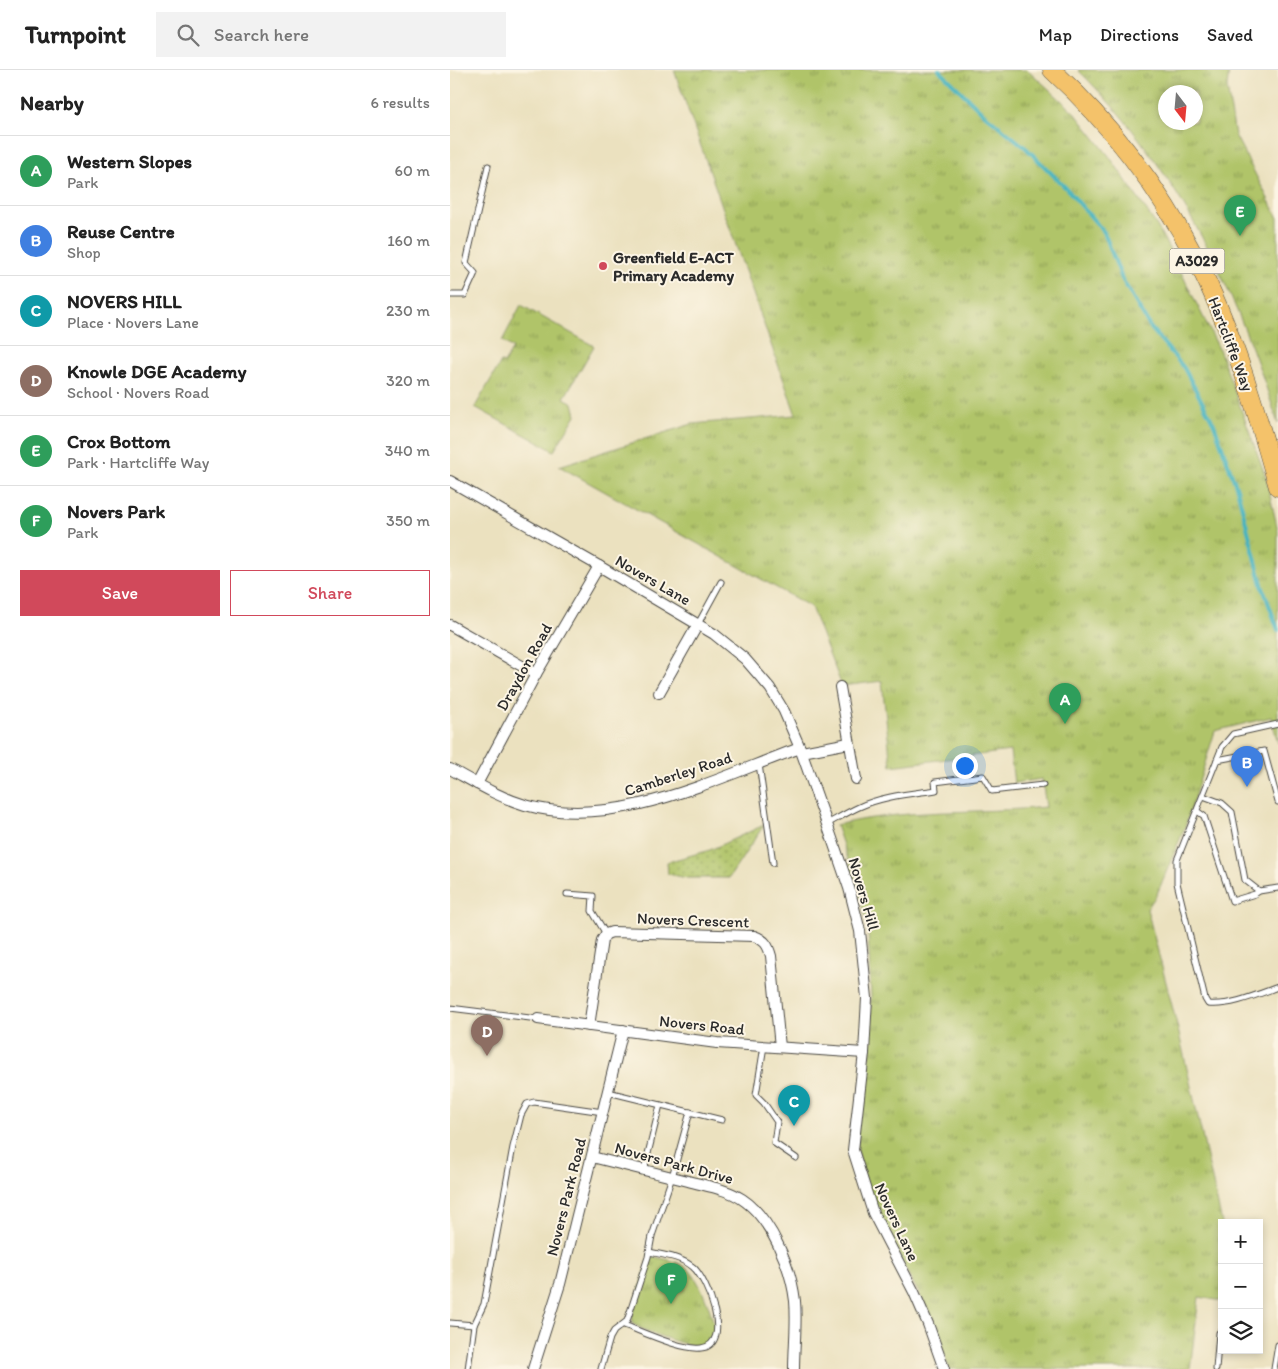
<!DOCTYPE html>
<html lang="en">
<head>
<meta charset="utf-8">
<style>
	body { margin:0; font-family:Itim,sans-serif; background:#f2f2f2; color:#222 }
	.controls { position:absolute; right:15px; bottom:15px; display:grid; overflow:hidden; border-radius:0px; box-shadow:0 2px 8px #0003 }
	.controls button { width:45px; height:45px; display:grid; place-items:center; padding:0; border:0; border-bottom:1px solid #e0e0e0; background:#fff; color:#222; font:25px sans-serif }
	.compass { position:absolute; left:708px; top:15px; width:45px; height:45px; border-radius:50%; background:#fff; box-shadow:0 2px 8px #0003; rotate:164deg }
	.you { position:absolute; left:514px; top:695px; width:18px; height:18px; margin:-12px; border:4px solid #fff; border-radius:50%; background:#1a73e8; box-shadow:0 0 0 8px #1a73e833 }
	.badge { display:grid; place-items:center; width:32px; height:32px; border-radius:50%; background:#d1495b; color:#fff; font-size:16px; font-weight:700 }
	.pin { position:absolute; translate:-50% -41px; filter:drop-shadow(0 1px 2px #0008) }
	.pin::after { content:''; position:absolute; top:26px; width:18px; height:15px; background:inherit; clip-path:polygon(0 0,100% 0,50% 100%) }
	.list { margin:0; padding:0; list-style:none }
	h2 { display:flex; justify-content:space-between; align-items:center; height:65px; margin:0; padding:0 20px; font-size:21px }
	h2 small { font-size:16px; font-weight:400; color:#767676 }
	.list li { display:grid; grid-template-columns:32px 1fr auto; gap:15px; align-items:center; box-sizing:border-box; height:70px; padding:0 20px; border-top:1px solid #e0e0e0 }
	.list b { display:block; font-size:19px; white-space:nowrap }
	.list p { margin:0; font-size:16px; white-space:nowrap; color:#767676 }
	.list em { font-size:16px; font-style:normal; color:#767676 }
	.actions { display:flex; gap:10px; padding:15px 20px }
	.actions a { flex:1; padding:11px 0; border:1px solid #d1495b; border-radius:0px; text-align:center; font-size:18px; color:#d1495b }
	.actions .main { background:#d1495b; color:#fff }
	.icon { flex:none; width:28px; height:28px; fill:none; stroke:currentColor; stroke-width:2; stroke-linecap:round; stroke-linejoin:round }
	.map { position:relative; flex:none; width:828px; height:1299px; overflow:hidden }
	header { display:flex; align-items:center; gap:30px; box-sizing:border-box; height:70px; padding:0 25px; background:#fff; border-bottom:1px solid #e0e0e0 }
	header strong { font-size:24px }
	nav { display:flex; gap:28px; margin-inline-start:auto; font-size:18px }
	.search { width:350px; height:45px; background:#f2f2f2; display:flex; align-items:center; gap:12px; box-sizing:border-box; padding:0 18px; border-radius:0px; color:#767676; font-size:19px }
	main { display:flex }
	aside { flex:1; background:#fff }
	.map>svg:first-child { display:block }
</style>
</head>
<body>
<header>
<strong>Turnpoint</strong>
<div class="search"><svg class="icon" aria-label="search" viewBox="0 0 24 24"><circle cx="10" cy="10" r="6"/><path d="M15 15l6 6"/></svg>Search here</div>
<nav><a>Map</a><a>Directions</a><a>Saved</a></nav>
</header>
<main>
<aside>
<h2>Nearby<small>6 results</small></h2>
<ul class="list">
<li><span class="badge" style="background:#2e9e5b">A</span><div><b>Western Slopes</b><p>Park</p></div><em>60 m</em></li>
<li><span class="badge" style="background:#3f7fe0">B</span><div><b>Reuse Centre</b><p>Shop</p></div><em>160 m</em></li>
<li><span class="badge" style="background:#0f9aa8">C</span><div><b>NOVERS HILL</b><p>Place · Novers Lane</p></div><em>230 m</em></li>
<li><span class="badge" style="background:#8d6e63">D</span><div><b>Knowle DGE Academy</b><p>School · Novers Road</p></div><em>320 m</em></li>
<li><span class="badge" style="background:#2e9e5b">E</span><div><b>Crox Bottom</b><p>Park · Hartcliffe Way</p></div><em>340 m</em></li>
<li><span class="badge" style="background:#2e9e5b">F</span><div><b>Novers Park</b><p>Park</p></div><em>350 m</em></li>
</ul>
<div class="actions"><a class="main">Save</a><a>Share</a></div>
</aside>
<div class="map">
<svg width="828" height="1299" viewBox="0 0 828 1299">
	<defs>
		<pattern id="grass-dots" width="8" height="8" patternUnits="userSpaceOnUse" patternTransform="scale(1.25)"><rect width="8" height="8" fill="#b0c469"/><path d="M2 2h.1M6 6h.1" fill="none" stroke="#8f9f57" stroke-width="1.8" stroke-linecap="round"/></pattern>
		<pattern id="park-tufts" width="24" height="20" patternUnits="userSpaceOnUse" patternTransform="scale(1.25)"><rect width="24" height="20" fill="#b0c469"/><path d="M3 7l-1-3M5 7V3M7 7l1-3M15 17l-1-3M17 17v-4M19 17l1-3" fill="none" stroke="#8f9f57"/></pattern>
	</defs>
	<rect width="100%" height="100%" fill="#fcf5e5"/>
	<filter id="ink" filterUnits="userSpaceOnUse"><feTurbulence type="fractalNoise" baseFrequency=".02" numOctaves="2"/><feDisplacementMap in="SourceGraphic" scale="10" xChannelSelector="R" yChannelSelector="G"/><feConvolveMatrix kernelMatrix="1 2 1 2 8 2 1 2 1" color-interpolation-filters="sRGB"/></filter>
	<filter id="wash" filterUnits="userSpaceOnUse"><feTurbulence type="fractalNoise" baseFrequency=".0096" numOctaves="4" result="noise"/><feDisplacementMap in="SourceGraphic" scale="20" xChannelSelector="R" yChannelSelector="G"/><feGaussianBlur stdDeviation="1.12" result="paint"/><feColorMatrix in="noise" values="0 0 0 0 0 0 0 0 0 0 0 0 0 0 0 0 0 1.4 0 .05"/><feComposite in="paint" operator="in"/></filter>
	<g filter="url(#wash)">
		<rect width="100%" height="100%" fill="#ebe1bf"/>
		<path fill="url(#grass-dots)" stroke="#6e784a" d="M 314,755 L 279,808 L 237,808 L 218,804 L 217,792 L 260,780 Z"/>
		<g fill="url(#park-tufts)" stroke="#6e784a" fill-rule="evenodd">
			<path d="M 224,0 L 578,0 L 625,43 L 659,86 L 707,156 L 727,194 L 769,279 L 816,407 L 828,461 L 828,673 L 821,647 L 765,661 L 735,757 L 707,824 L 697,839 L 727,955 L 772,1153 L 772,1231 L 749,1227 L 740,1299 L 499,1299 L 484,1251 L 424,1141 L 407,1078 L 408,1055 L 420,985 L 421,926 L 418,860 L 408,818 L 386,755 C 455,738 526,744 596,737 L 592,709 L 564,713 L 560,681 L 441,696 L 432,611 L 392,616 L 361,537 L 109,396 L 242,354 L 346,345 Z"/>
			<path d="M 628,0 L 779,0 L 777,17 L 785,65 L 828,148 L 828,354 C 788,223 727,96 628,0 ZM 746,22 L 746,52 L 716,52 L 716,22 Z"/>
			<path d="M 71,235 L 144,276 L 114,328 L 123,333 L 126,345 L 104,381 L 25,337 L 51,292 L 54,293 L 63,278 L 52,271 Z"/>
			<path d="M 204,1187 C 215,1189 228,1191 237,1198 C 248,1206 263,1244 264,1257 C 264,1263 263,1267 260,1272 C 256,1273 252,1276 248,1276 C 238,1277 191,1260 183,1254 L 182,1245 L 198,1190 Z"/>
		</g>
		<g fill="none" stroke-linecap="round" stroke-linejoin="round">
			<path stroke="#46b4c0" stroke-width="4" d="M 489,0 L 533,43 L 576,78 L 616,118 L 654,162 L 672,209 L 700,257 L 734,298 L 764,354 L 787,419 L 813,518 L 828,560"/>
		</g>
	</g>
	<g filter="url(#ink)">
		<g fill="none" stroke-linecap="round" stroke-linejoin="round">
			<g stroke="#484641" stroke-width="7">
				<g id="service">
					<path d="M 0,225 L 15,225 L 25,203 L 16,193 L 38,96"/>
					<path d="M 248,554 L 271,512"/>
					<path d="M 828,654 L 783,664 L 772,677 L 727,790 L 727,813 L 755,929 L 758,934 C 781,936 806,925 828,917"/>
					<path d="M 767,690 L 814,681 L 828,732"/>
					<path d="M 309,694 L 323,793"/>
					<path d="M 753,726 L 772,733 L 782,742 L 795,810 L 809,821 L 828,818"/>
					<path d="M 747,741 L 754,746 L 782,831 L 805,824 L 809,821"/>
					<path d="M 377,754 C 388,748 398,742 409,737 C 433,726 460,724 486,720 L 485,712 L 533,706 L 542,721 L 593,715"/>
					<path d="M 117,824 L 143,826 L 142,841 L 156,864"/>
					<path d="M 0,938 L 88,949"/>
					<path d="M 314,976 L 306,1025 L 314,1033 L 327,1052 L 324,1073 L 346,1088"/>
					<path d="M 158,1022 L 272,1050"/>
					<path d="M 194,1100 L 210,1035"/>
					<path d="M 0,1253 L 24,1255 L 34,1234 L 63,1077 L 71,1045 L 77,1034 L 84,1032 L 153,1042"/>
					<path d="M 174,1255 C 193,1262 231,1280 251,1278 C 284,1275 257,1209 243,1197 C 231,1187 214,1185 199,1182"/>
					<path d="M 18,1299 L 24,1255"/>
					<path d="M 151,1299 L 160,1268 L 164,1261 L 177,1251 L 198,1187 L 202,1166 L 222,1107 L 240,1042"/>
					<path d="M 766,1299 L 769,1263"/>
					<path d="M 824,1299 L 828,1275"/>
				</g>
			</g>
			<g stroke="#484641" stroke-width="12">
				<g id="minor">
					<path d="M 0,411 L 149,496 L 264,564 L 295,589 L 320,618 L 334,641 L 350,678 L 377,754 L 399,818 L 410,861 L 417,928 L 414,983 L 403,1080 L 423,1143 L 464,1222 L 478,1254 L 494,1299"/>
					<path d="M 0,555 L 86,604"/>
					<path d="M 390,617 L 406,709"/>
					<path d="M 209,623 L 248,554"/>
					<path d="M 352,682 L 399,673"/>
					<path d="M 0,699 C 24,712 48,727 75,735 C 166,761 266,708 350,678"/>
					<path d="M 27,714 L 86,604 L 149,496"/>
					<path d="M 88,949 L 267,973 L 414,983"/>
					<path d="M 139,956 L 152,870 L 156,864 L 162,862 L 304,866 C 315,870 318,875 321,886 L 330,977"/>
					<path d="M 142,1087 C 174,1095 206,1103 238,1111 C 256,1116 277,1119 292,1129 C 321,1148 341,1197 345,1231 C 347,1253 344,1277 344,1299"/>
					<path d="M 83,1299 L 110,1214 L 173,960"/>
				</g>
			</g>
			<g stroke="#484641" stroke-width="19">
				<path id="trunk" d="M 602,0 C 661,54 709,118 746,189 C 783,261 806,339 828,417"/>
			</g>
			<use href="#service" stroke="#fff" stroke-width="5"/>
			<use href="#minor" stroke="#fff" stroke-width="10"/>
			<use href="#trunk" stroke="#f4c26a" stroke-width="18"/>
		</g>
	</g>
	<circle fill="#d1495b" stroke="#fcf5e5" stroke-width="2" cx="153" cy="196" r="5"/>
	<g text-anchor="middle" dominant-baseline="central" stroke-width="4" stroke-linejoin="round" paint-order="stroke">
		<rect fill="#fcf5e5" stroke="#6a6863" stroke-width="1" x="719.5" y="178.5" width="55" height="25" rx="4"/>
		<g font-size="15" font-weight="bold" fill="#2b2b2b">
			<text x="747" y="191">A3029</text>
		</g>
		<g font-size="16" font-weight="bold" fill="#2b2b2b" stroke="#fcf5e5" text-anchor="start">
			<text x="163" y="187">Greenfield E-ACT<tspan x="163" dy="18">Primary Academy</tspan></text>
		</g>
		<g font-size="16" fill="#2b2b2b" stroke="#fcf5e5">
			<text transform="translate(781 274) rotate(69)">Hartcliffe Way</text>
			<text transform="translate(203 510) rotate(30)">Novers Lane</text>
			<text transform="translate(74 597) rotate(-61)">Draydon Road</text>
			<text transform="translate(228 704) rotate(-18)">Camberley Road</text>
			<text transform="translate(414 824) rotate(74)">Novers Hill</text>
			<text transform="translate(243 850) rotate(2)">Novers Crescent</text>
			<text transform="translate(252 955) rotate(6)">Novers Road</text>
			<text transform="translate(224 1093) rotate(15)">Novers Park Drive</text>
			<text transform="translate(116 1127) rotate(-76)">Novers Park Road</text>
			<text transform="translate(447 1152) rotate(65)">Novers Lane</text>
		</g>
	</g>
</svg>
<div class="controls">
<button>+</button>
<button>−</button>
<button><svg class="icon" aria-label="layers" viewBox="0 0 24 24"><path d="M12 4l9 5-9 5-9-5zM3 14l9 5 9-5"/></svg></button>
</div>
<svg class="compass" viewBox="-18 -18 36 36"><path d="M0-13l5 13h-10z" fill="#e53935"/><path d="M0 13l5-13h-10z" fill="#767676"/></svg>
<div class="you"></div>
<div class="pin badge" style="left:615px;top:654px;background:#2e9e5b">A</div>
<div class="pin badge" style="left:797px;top:717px;background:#3f7fe0">B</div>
<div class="pin badge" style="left:344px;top:1056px;background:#0f9aa8">C</div>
<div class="pin badge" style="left:37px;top:986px;background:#8d6e63">D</div>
<div class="pin badge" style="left:790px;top:166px;background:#2e9e5b">E</div>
<div class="pin badge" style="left:221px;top:1234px;background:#2e9e5b">F</div>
</div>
</main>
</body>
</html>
